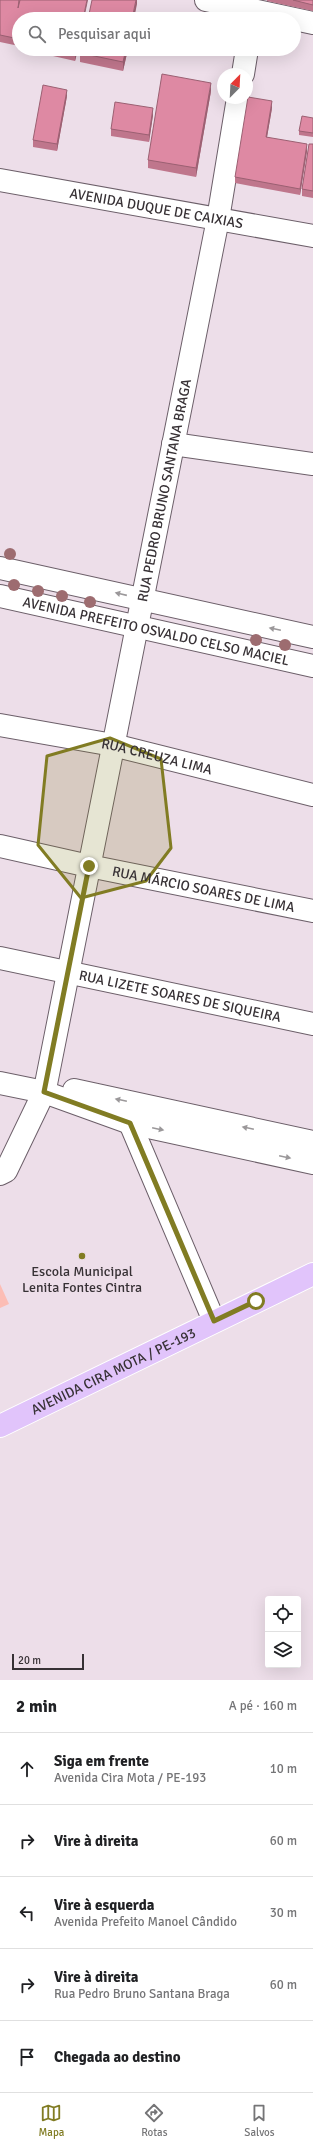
<!DOCTYPE html>
<html lang="pt">
<head>
<meta charset="utf-8">
<style>
	body { margin:0; font-family:Signika,sans-serif; background:#f6f6f6; color:#202124 }
	.controls { position:absolute; right:12px; bottom:12px; display:grid; overflow:hidden; border-radius:4px; box-shadow:0 4px 16px #0002 }
	.controls button { width:36px; height:36px; display:grid; place-items:center; padding:0; border:0; border-bottom:1px solid #e0e0e0; background:#fff; color:#202124; font:20px sans-serif }
	.compass { position:absolute; left:217px; top:68px; width:36px; height:36px; border-radius:50%; background:#fff; box-shadow:0 4px 16px #0002; rotate:24deg }
	.scale { position:absolute; left:12px; bottom:10px; width:72px; box-sizing:border-box; padding-left:4px; border:2px solid #373135; border-top:0; font-size:11px; line-height:14px; white-space:nowrap; color:#373135; -webkit-text-stroke:3px #eddee9; paint-order:stroke }
	.stop { position:absolute; width:12px; height:12px; margin:-9px; border:3px solid #817c23; border-radius:50%; background:#fff }
	.stop.end { background:#817c23; border-color:#fff; box-shadow:0 1px 4px #0008 }
	.list { margin:0; padding:0; list-style:none }
	h2 { display:flex; justify-content:space-between; align-items:center; height:52px; margin:0; padding:0 16px; font-size:17px }
	h2 small { font-size:13px; font-weight:400; color:#757577 }
	.list li { display:grid; grid-template-columns:26px 1fr auto; gap:12px; align-items:center; box-sizing:border-box; height:72px; padding:0 16px; border-top:1px solid #e0e0e0 }
	.list b { display:block; font-size:15px; white-space:nowrap }
	.list p { margin:0; font-size:13px; white-space:nowrap; color:#757577 }
	.list em { font-size:13px; font-style:normal; color:#757577 }
	.icon { flex:none; width:22px; height:22px; fill:none; stroke:currentColor; stroke-width:2; stroke-linecap:round; stroke-linejoin:round }
	.map { position:relative; flex:none; width:313px; height:1680px; overflow:hidden }
	.search { position:absolute; background:#fff; box-shadow:0 4px 16px #0002; left:12px; right:12px; top:12px; height:44px; display:flex; align-items:center; gap:10px; box-sizing:border-box; padding:0 14px; border-radius:22px; color:#757577; font-size:15px }
	.sheet { height:412px; background:#fff }
	nav { display:flex; justify-content:space-around; align-items:center; box-sizing:border-box; height:56px; border-top:1px solid #e0e0e0; background:#fff; font-size:11px; color:#757577 }
	nav a { display:grid; justify-items:center; gap:2px }
	nav .on { color:#817c23 }
	.map>svg:first-child { display:block }
</style>
</head>
<body>
<div class="map">
<svg width="313" height="1680" viewBox="0 0 313 1680">
	<rect width="100%" height="100%" fill="#eddee9"/>
	<path fill="#fcbdb5" d="M 0,1284 L 9,1304 L 0,1308 Z"/>
	<g fill="none" stroke-linecap="round" stroke-linejoin="round">
		<g stroke="#6c5f69" stroke-width="24">
			<g id="street">
				<path d="M 206,0 L 313,23"/>
				<path d="M 243,74 L 247,49"/>
				<path d="M 173,444 L 313,464"/>
				<path id="s1" d="M 0,725 L 113,745 L 313,795"/>
				<path id="s2" d="M 0,846 L 89,866 L 313,911"/>
				<path id="s3" d="M 0,958 L 313,1024"/>
				<path d="M 130,1123 L 214,1321"/>
				<path id="s4" d="M 0,1174 L 6,1171 L 44,1092 L 46,1084 L 218,219 L 238,98"/>
			</g>
		</g>
		<g stroke="#6c5f69" stroke-width="24">
			<g id="secondary">
				<path id="s5" d="M 0,180 L 313,236"/>
				<path d="M 0,568 L 313,637"/>
				<path id="s6" d="M 0,596 L 313,666"/>
				<path d="M 0,1083 L 44,1092 L 130,1123 L 313,1163"/>
				<path d="M 74,1090 L 313,1142"/>
			</g>
		</g>
		<g stroke="#fff" stroke-width="24">
			<g id="primary">
				<path id="s7" d="M 0,1426 L 313,1274"/>
			</g>
		</g>
		<use href="#street" stroke="#fff" stroke-width="22"/>
		<use href="#secondary" stroke="#fff" stroke-width="22"/>
		<use href="#primary" stroke="#e1c4fb" stroke-width="22"/>
	</g>
	<g fill="#9d6c70">
		<circle cx="10" cy="554" r="6"/>
		<circle cx="14" cy="585" r="6"/>
		<circle cx="38" cy="591" r="6"/>
		<circle cx="62" cy="596" r="6"/>
		<circle cx="90" cy="602" r="6"/>
		<circle cx="256" cy="640" r="6"/>
		<circle cx="285" cy="645" r="6"/>
	</g>
	<g fill="#bf768c">
		<path d="M 0,0 L 88,0 L 19,19 L 19,46 L 0,42 Z"/>
		<path d="M 267,0 L 313,0 L 313,11 L 267,1 Z"/>
		<path d="M 37,49 L 78,49 L 75,61 L 53,56 L 53,52 Z"/>
		<path d="M 81,49 L 128,49 L 123,71 L 80,62 L 80,53 Z"/>
		<path d="M 211,91 L 196,177 L 148,168 L 148,160 Z"/>
		<path d="M 67,96 L 57,151 L 33,147 L 33,140 Z"/>
		<path d="M 272,108 L 267,137 L 307,151 L 300,195 L 235,183 L 235,177 Z"/>
		<path d="M 153,115 L 149,142 L 111,136 L 111,129 Z"/>
		<path d="M 313,118 L 313,137 L 299,135 L 299,131 Z"/>
		<path d="M 313,144 L 313,198 L 302,196 L 302,189 Z"/>
	</g>
	<g fill="#9b6072">
		<path d="M 87,0 L 88,0 L 84,19 L 83,19 Z"/>
		<path d="M 136,0 L 137,0 L 137,4 L 134,19 L 132,19 Z"/>
		<path d="M 76,49 L 78,49 L 75,61 L 75,54 Z"/>
		<path d="M 126,49 L 128,49 L 123,71 L 123,62 Z"/>
		<path d="M 211,83 L 211,91 L 196,177 L 196,168 Z"/>
		<path d="M 67,90 L 67,96 L 57,151 L 57,144 Z"/>
		<path d="M 272,101 L 272,108 L 266,143 L 266,137 Z"/>
		<path d="M 153,108 L 153,115 L 149,142 L 149,135 Z"/>
		<path d="M 307,144 L 307,151 L 300,195 L 300,189 Z"/>
	</g>
	<g fill="#de89a3" stroke="#9b6072">
		<path d="M 0,0 L 19,0 L 18,8 L 20,0 L 87,0 L 83,19 L 19,19 L 19,39 L 0,35 Z"/>
		<path d="M 92,0 L 136,0 L 132,19 L 88,19 Z"/>
		<path d="M 293,0 L 313,0 L 313,5 Z"/>
		<path d="M 53,49 L 76,49 L 75,54 Z"/>
		<path d="M 81,49 L 126,49 L 123,62 L 80,53 Z"/>
		<path d="M 162,74 L 211,83 L 196,168 L 148,160 Z"/>
		<path d="M 43,85 L 67,90 L 57,144 L 33,140 Z"/>
		<path d="M 248,97 L 272,101 L 266,137 L 307,144 L 300,189 L 235,177 Z"/>
		<path d="M 115,102 L 153,108 L 149,135 L 111,129 Z"/>
		<path d="M 302,116 L 313,118 L 313,133 L 299,131 Z"/>
		<path d="M 309,144 L 313,144 L 313,191 L 302,189 Z"/>
	</g>
	<defs><path id="oneway-solid" d="M-6-.8H1V-3.2L6.5 0L1 3.2V.8H-6Z"/></defs>
	<g fill="#9b989a">
		<use href="#oneway-solid" transform="translate(121 594) rotate(-167)"/>
		<use href="#oneway-solid" transform="translate(275 629) rotate(-168)"/>
		<use href="#oneway-solid" transform="translate(121 1100) rotate(-168)"/>
		<use href="#oneway-solid" transform="translate(248 1128) rotate(-168)"/>
		<use href="#oneway-solid" transform="translate(158 1129) rotate(12)"/>
		<use href="#oneway-solid" transform="translate(285 1157) rotate(12)"/>
	</g>
	<g fill="none" stroke-linecap="round" stroke-linejoin="round">
		<path stroke="#817c23" stroke-width="5" d="M 89,866 L 44,1092 L 130,1123 L 214,1321 L 256,1301"/>
	</g>
	<path fill="#817c23" fill-opacity="0.2" stroke="#817c23" stroke-width="3" stroke-linejoin="round" d="M 110,738 L 161,759 L 171,848 L 146,881 L 81,898 L 38,845 L 47,756 Z"/>
	<circle fill="#817c23" stroke="#eddee9" stroke-width="1.5" cx="82" cy="1256" r="4"/>
	<g text-anchor="middle" dominant-baseline="central" stroke-width="3.5" stroke-linejoin="round" paint-order="stroke">
		<g font-size="14" fill="#373135" stroke="#eddee9">
			<text stroke="none"><textPath href="#s5" startOffset="159">AVENIDA DUQUE DE CAIXIAS</textPath></text>
			<text stroke="none"><textPath href="#s4" startOffset="708">RUA PEDRO BRUNO SANTANA BRAGA</textPath></text>
			<text stroke="none"><textPath href="#s6" startOffset="160">AVENIDA PREFEITO OSVALDO CELSO MACIEL</textPath></text>
			<text stroke="none"><textPath href="#s1" startOffset="160">RUA CREUZA LIMA</textPath></text>
			<text stroke="none"><textPath href="#s2" startOffset="208">RUA MÁRCIO SOARES DE LIMA</textPath></text>
			<text stroke="none"><textPath href="#s3" startOffset="184">RUA LIZETE SOARES DE SIQUEIRA</textPath></text>
			<text stroke="none"><textPath href="#s7" startOffset="126">AVENIDA CIRA MOTA / PE-193</textPath></text>
		</g>
		<g font-size="14" fill="#373135" stroke="#eddee9">
			<text x="82" y="1271">Escola Municipal<tspan x="82" dy="16">Lenita Fontes Cintra</tspan></text>
		</g>
	</g>
</svg>
<div class="controls">
<button><svg class="icon" aria-label="locate" viewBox="0 0 24 24"><circle cx="12" cy="12" r="6"/><path d="M12 2v4M12 18v4M2 12h4M18 12h4"/></svg></button>
<button><svg class="icon" aria-label="layers" viewBox="0 0 24 24"><path d="M12 4l9 5-9 5-9-5zM3 14l9 5 9-5"/></svg></button>
</div>
<svg class="compass" viewBox="-18 -18 36 36"><path d="M0-13l5 13h-10z" fill="#e53935"/><path d="M0 13l5-13h-10z" fill="#757577"/></svg>
<div class="scale">20 m</div>
<div class="stop" style="left:256px;top:1301px"></div>
<div class="stop end" style="left:89px;top:866px"></div>
<div class="search"><svg class="icon" aria-label="search" viewBox="0 0 24 24"><circle cx="10" cy="10" r="6"/><path d="M15 15l6 6"/></svg>Pesquisar aqui</div>
</div>
<section class="sheet">
<h2>2 min<small>A pé · 160 m</small></h2>
<ul class="list">
<li><svg class="icon" aria-label="ahead" viewBox="0 0 24 24"><path d="M12 20V5M6 11l6-6 6 6"/></svg><div><b>Siga em frente</b><p>Avenida Cira Mota / PE-193</p></div><em>10 m</em></li>
<li><svg class="icon" aria-label="right" viewBox="0 0 24 24"><path d="M7 20v-9h11M14 6l5 5-5 5"/></svg><div><b>Vire à direita</b></div><em>60 m</em></li>
<li><svg class="icon" aria-label="left" viewBox="0 0 24 24"><path d="M17 20v-9H6M10 6l-5 5 5 5"/></svg><div><b>Vire à esquerda</b><p>Avenida Prefeito Manoel Cândido</p></div><em>30 m</em></li>
<li><svg class="icon" aria-label="right" viewBox="0 0 24 24"><path d="M7 20v-9h11M14 6l5 5-5 5"/></svg><div><b>Vire à direita</b><p>Rua Pedro Bruno Santana Braga</p></div><em>60 m</em></li>
<li><svg class="icon" aria-label="arrive" viewBox="0 0 24 24"><path d="M6 21V4h12l-3 4 3 4H6"/></svg><div><b>Chegada ao destino</b></div></li>
</ul>
</section>
<nav>
<a class="on"><svg class="icon" aria-label="map" viewBox="0 0 24 24"><path d="M3 6l6-2 6 2 6-2v14l-6 2-6-2-6 2zM9 4v14M15 6v14"/></svg>Mapa</a>
<a><svg class="icon" aria-label="directions" viewBox="0 0 24 24"><path d="M12 3l9 9-9 9-9-9zM9 14v-3h6M13 9l2 2-2 2"/></svg>Rotas</a>
<a><svg class="icon" aria-label="saved" viewBox="0 0 24 24"><path d="M7 4h10v16l-5-4-5 4z"/></svg>Salvos</a>
</nav>
</body>
</html>
